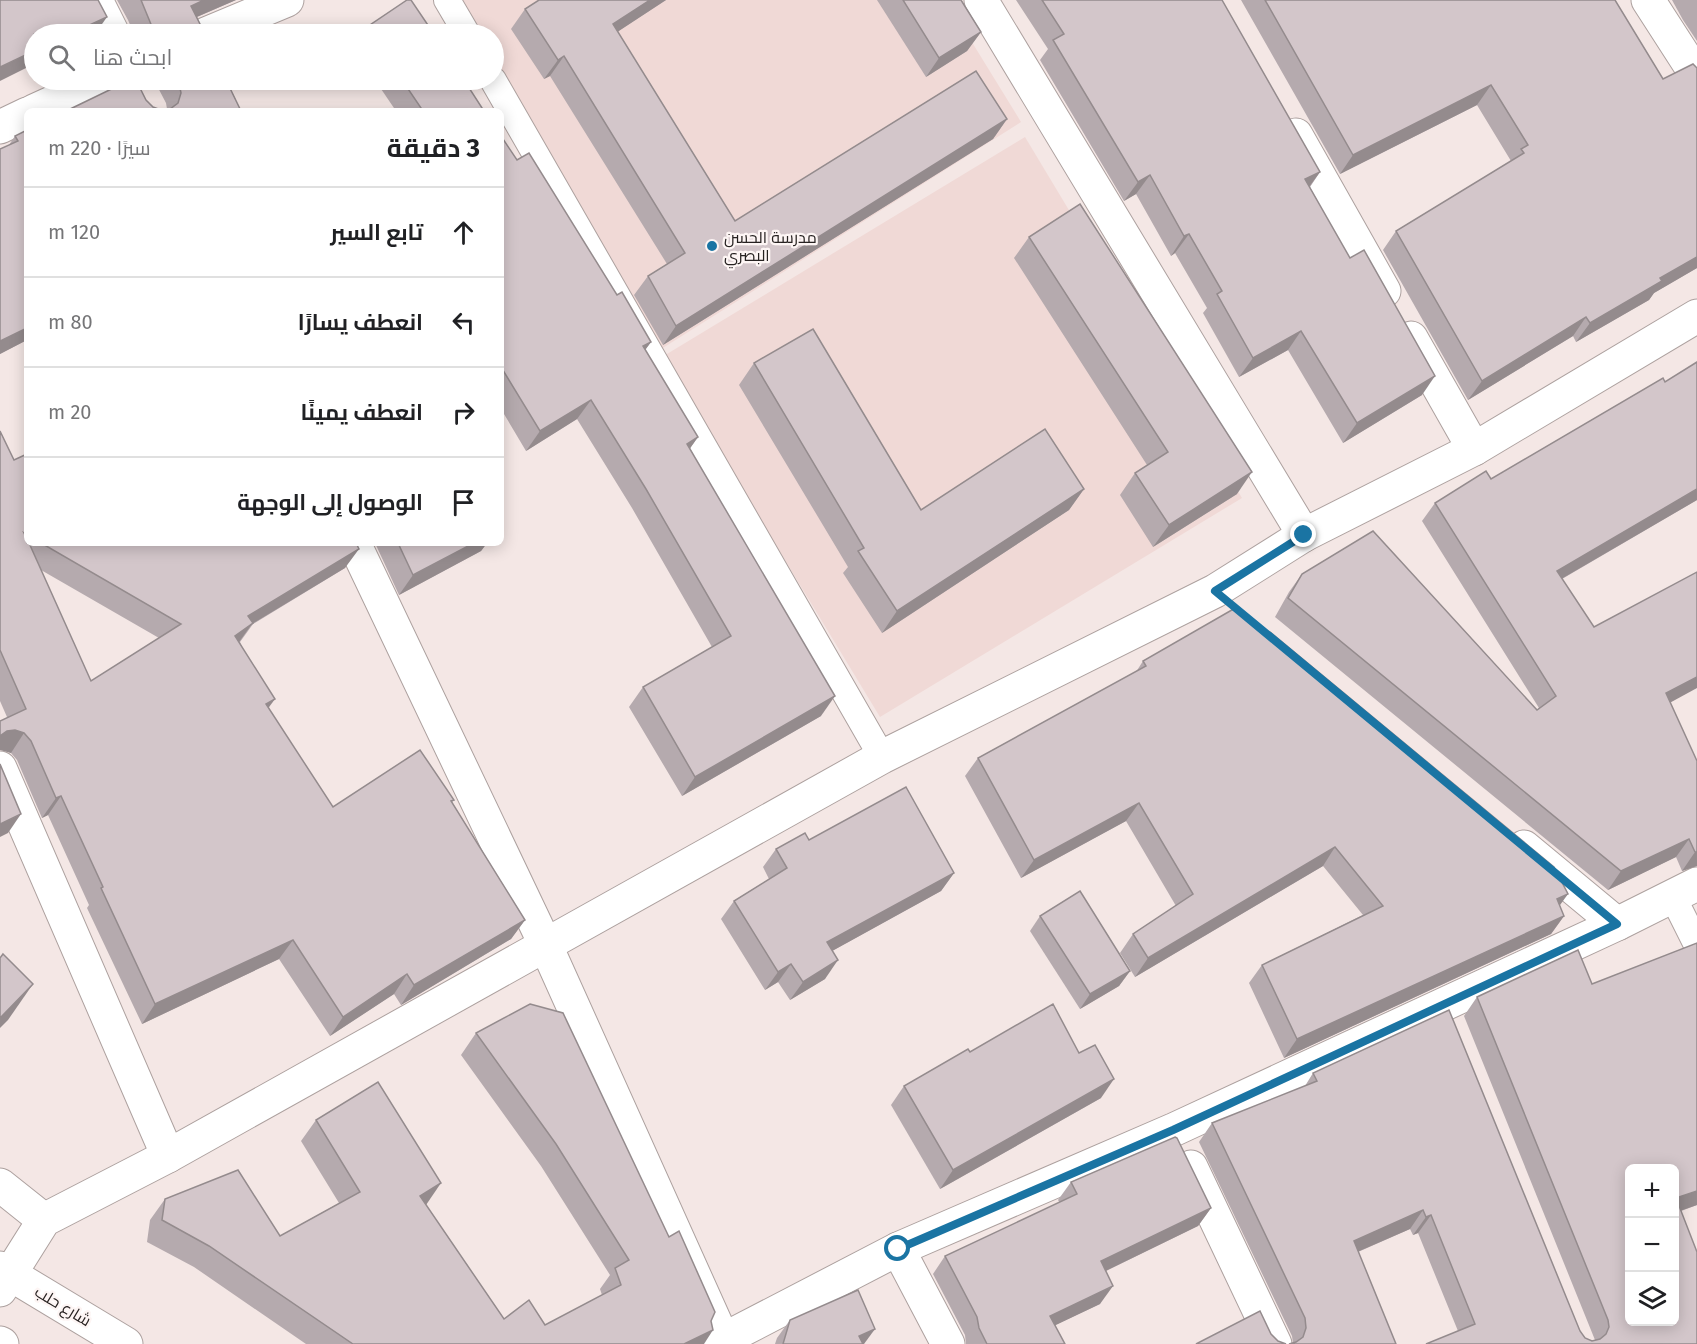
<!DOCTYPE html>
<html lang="ar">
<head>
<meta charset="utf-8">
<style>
	body { margin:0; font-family:"Fira Sans",Cairo,sans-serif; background:#f6f6f6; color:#202124; direction:rtl }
	.controls { position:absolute; right:18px; bottom:18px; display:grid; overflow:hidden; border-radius:9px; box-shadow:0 3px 15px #0003 }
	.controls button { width:54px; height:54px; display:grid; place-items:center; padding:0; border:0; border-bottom:2px solid #e0e0e0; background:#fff; color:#202124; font:30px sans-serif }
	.stop { position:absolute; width:18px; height:18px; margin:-14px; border:4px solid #1a74a3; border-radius:50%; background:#fff }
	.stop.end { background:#1a74a3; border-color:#fff; box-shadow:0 2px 6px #0008 }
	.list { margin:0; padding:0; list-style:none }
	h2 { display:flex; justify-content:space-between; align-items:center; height:78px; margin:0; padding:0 24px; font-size:26px }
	h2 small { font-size:20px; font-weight:400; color:#757577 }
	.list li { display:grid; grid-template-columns:39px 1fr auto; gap:18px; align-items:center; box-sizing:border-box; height:90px; padding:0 24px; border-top:2px solid #e0e0e0 }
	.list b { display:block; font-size:22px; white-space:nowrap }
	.list em { font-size:20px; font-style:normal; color:#757577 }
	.icon { flex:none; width:33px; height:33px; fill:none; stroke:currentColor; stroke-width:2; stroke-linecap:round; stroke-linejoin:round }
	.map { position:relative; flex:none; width:1697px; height:1344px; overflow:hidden; direction:ltr }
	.search { position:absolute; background:#fff; box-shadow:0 3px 15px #0003; left:24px; top:24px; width:480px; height:66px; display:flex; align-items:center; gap:15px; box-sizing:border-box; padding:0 21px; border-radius:33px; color:#757577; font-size:22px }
	.panel { position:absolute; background:#fff; box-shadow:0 3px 15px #0003; left:24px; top:108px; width:480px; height:438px; border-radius:9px; direction:rtl }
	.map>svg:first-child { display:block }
</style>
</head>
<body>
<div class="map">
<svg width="1697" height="1344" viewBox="0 0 1697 1344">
	<rect width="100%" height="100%" fill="#f4e7e5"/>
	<g fill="#f0d9d6">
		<path d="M 456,0 L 946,0 L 1021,122 L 658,351 L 494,65 L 494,34 L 476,34 Z"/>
		<path d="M 1025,137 L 1242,498 L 880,717 L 662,357 Z"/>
	</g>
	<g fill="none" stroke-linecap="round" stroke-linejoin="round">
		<g stroke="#ada19f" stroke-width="28">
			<g id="service">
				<path d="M 447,0 L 467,34"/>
				<path d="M 493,80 L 882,757"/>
				<path d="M 1672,895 L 1697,945"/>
			</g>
		</g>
		<g stroke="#ada19f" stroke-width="35">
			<g id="minor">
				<path d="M 96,0 L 113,34"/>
				<path d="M 981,0 L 1304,535"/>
				<path d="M 1648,0 L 1697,76"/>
				<path d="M 206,34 L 287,0"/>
				<path d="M 34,111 L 102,80"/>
				<path d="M 0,127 L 27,114"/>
				<path d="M 1296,135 L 1384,291"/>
				<path d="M 1411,338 L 1474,449"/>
				<path d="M 354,543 L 546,946 L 725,1344"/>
				<path d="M 0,768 L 168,1156"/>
				<path d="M 1524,847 L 1617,924"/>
				<path d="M 1191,1167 L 1275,1344"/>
				<path d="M 0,1185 L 44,1220"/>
				<path d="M 898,1249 L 948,1344"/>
				<path d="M 0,1290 L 44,1220 L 168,1156 L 882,757 L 1215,591 L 1304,535 L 1474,449 L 1697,316"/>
				<path d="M 715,1344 L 898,1249 L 1173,1130 L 1617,924 L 1697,884"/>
			</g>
		</g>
		<g stroke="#ada19f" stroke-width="35">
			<g id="primary">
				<path d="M 0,1268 L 126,1344"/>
				<path d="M 0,1343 L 2,1344"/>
			</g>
		</g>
		<use href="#service" stroke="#fff" stroke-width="26"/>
		<use href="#minor" stroke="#fff" stroke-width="33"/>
		<use href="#primary" stroke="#fff" stroke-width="33"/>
	</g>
	<g fill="#b5aaae" fill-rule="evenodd">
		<path d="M 117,0 L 236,0 L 197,17 L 205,34 L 134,34 L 128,20 Z"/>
		<path d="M 539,0 L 666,0 L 617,32 L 735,221 L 1007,119 L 993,139 L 663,345 L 634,295 L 648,276 L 667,264 L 550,76 L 544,79 L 511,29 L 525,9 Z"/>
		<path d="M 877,0 L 961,0 L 981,32 L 967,51 L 926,77 Z"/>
		<path d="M 1016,0 L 1222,0 L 1320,172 L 1310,187 L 1422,395 L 1343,443 L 1288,350 L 1239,377 L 1203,313 L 1207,308 L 1175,253 L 1171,256 L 1136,194 L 1124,201 L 1040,60 L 1048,49 Z"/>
		<path d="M 1241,0 L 1615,0 L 1663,79 L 1697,68 L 1697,268 L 1654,293 L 1649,300 L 1576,342 L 1573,336 L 1468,400 L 1383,250 L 1396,231 L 1511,161 L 1477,105 L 1340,174 Z"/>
		<path d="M 1672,0 L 1697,0 L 1697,41 L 1683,20 Z"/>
		<path d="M 367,27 L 434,34 L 361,34 Z"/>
		<path d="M 154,80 L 226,80 L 241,111 L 66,111 L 146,100 L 153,107 L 161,110 L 167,109 L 166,103 Z"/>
		<path d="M 375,80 L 464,80 L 484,111 L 396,111 Z"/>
		<path d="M 27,130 L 27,345 L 25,341 L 0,354 L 0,149 L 9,145 L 15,136 Z"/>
		<path d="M 501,136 L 517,160 L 651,342 L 645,350 L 698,437 L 690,448 L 821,716 L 682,796 L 629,707 L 643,687 L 712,647 L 632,508 L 577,419 L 526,451 L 501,409 Z"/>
		<path d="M 1029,237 L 1237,494 L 1153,547 L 1120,495 L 1135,473 L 1147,465 L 1014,258 Z"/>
		<path d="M 754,363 L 921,510 L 1084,489 L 1069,510 L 882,633 L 843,573 L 848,567 L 739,385 Z"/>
		<path d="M 0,431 L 14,460 L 27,454 L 27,543 L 356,543 L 345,568 L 253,624 L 240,642 L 268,708 L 333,807 L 454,800 L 452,802 L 525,920 L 511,939 L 401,1005 L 394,994 L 330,1036 L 279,959 L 142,1024 L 87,908 L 89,905 L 48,815 L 42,818 L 17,760 L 11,753 L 2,749 L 7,717 L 0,701 ZM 41,570 L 159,638 L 91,681 Z"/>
		<path d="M 1491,479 L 1697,500 L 1562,579 L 1594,627 L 1670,703 L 1697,866 L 1682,871 L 1676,857 L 1608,890 L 1275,617 L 1289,592 L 1302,574 L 1537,710 L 1539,708 L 1422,521 L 1435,503 Z"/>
		<path d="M 375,543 L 487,543 L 481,551 L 399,595 Z"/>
		<path d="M 1143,661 L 1559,906 L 1564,916 L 1551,934 L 1284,1058 L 1249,983 L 1262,965 L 1363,915 L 1323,866 L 1135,977 L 1120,953 L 1133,934 L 1176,906 L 1126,821 L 1021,878 L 965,776 L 978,758 L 1136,672 Z"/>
		<path d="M 809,840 L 954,873 L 941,891 L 832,951 L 825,979 L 790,1000 L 778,982 L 765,990 L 721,919 L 734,901 L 769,879 L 763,867 L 776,849 Z"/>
		<path d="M 1040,916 L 1130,971 L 1119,986 L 1080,1009 L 1030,931 Z"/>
		<path d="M 1697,943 L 1697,1205 L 1681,1211 L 1697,1344 L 1426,1344 L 1458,1331 L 1418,1233 L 1413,1235 L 1410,1229 L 1358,1252 L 1396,1344 L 1293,1343 L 1292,1336 L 1199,1142 L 1212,1123 L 1305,1086 L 1313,1073 L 1580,1331 L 1585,1338 L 1592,1341 L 1595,1340 L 1464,1016 L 1477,997 L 1592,984 Z"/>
		<path d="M 476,1033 L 704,1344 L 306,1344 L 194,1267 L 147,1242 L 150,1220 L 165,1199 L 280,1236 L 339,1203 L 301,1141 L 316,1120 L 426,1205 L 504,1319 L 545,1325 L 602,1295 L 600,1289 L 610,1275 L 541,1166 L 461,1055 Z"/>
		<path d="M 970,1052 L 1101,1098 L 940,1189 L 891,1105 L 904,1086 Z"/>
		<path d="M 1071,1182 L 1211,1208 L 1198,1226 L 1106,1271 L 1100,1304 L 1055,1325 L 1065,1344 L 966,1344 L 965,1335 L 933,1274 L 945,1256 L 1060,1203 L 1058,1200 Z"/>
		<path d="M 790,1320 L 864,1344 L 775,1344 L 777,1338 Z"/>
	</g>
	<g fill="#948b8d">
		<path d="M 204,0 L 236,0 L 178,25 L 191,6 Z"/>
		<path d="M 650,0 L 666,0 L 599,44 L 613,24 Z"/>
		<path d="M 107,17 L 95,34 L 70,34 Z"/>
		<path d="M 981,32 L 967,51 L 926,77 L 939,58 Z"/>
		<path d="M 34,51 L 34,64 L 0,81 L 0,67 Z"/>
		<path d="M 564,56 L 550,76 L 544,79 L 558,60 Z"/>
		<path d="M 1491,85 L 1477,105 L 1340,174 L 1353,155 Z"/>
		<path d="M 1007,119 L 993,139 L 663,345 L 676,326 Z"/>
		<path d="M 1320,172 L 1306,191 L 1305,179 Z"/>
		<path d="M 1150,175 L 1136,194 L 1124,201 L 1138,182 Z"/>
		<path d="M 1189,234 L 1175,253 L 1171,256 L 1184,236 Z"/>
		<path d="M 1697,257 L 1697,268 L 1654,293 L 1649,300 L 1576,342 L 1590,323 L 1660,278 Z"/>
		<path d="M 1586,317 L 1573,336 L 1468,400 L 1482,381 Z"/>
		<path d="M 27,328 L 27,338 L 25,341 L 0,354 L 0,341 Z"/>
		<path d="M 1301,331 L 1288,350 L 1239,377 L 1253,358 Z"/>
		<path d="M 651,342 L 637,361 L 643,346 Z"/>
		<path d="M 1435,376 L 1422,395 L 1343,443 L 1357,423 Z"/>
		<path d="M 591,400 L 577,419 L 526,451 L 540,431 Z"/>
		<path d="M 698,437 L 684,457 L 687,444 Z"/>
		<path d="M 1252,472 L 1237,494 L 1153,547 L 1169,525 Z"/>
		<path d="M 1084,489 L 1069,510 L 882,633 L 897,611 Z"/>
		<path d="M 1697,489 L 1697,500 L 1544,589 L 1557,571 Z"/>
		<path d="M 474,543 L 487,543 L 481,551 L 399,595 L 413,575 Z"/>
		<path d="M 359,549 L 345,568 L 252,624 L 239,642 L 222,655 L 248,616 Z"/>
		<path d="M 1697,677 L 1697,688 L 1653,712 L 1666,693 Z"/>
		<path d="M 835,696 L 821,716 L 682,796 L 695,777 Z"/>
		<path d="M 275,699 L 261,718 L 266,704 Z"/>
		<path d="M 15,730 L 24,733 L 11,753 L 0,750 L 0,736 L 7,731 Z"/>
		<path d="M 61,796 L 48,815 L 42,818 L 56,798 Z"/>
		<path d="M 1139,803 L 1126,821 L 1021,878 L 1034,860 Z"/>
		<path d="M 21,814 L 8,833 L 0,837 L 0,824 Z"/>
		<path d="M 1689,839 L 1676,857 L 1608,890 L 1621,871 Z"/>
		<path d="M 1335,847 L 1323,866 L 1135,977 L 1148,958 Z"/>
		<path d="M 1695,852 L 1697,852 L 1697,866 L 1682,871 Z"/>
		<path d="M 954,873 L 941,891 L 814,961 L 827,942 Z"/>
		<path d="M 1568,894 L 1555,912 L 1557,899 Z"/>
		<path d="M 1564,916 L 1551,934 L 1284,1058 L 1297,1039 Z"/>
		<path d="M 525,920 L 511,939 L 401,1005 L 414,985 Z"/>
		<path d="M 293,940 L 279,959 L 142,1024 L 155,1004 Z"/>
		<path d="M 838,960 L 825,979 L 790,1000 L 803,982 Z"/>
		<path d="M 791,964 L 778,982 L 765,990 L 778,972 Z"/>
		<path d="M 1130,971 L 1119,986 L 1080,1009 L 1090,994 Z"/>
		<path d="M 407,974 L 394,994 L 330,1036 L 343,1017 Z"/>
		<path d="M 33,984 L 8,1020 L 0,1028 L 0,1018 Z"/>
		<path d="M 1114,1079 L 1101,1098 L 940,1189 L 953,1170 Z"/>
		<path d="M 441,1183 L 426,1205 L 405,1218 L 420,1196 Z"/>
		<path d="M 1697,1191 L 1697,1205 L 1674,1213 L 1676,1198 Z"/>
		<path d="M 1211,1208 L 1198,1226 L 1089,1279 L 1101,1261 Z"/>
		<path d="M 1423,1210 L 1410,1229 L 1341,1259 L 1354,1241 Z"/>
		<path d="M 1431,1215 L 1418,1233 L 1413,1235 L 1426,1217 Z"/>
		<path d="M 1113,1286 L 1100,1304 L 1037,1334 L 1050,1316 Z"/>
		<path d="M 875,1329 L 864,1344 L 854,1344 L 859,1336 Z"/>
		<path d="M 713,1330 L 704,1344 L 684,1344 Z"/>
	</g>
	<g fill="#d3c6ca" stroke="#948b8d" stroke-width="1.5" fill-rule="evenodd">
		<path d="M 0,0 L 98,0 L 107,17 L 70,34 L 34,34 L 34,51 L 0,67 Z"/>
		<path d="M 141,0 L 204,0 L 191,6 L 205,34 L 155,34 Z"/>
		<path d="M 407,0 L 411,0 L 434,34 L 372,34 L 367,27 Z"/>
		<path d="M 539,0 L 650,0 L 613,24 L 735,221 L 976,71 L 1007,119 L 676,326 L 648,276 L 685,253 L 564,56 L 558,60 L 525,9 Z"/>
		<path d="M 903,0 L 961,0 L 981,32 L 939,58 Z"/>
		<path d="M 1042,0 L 1222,0 L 1320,172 L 1305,179 L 1350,258 L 1364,250 L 1435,376 L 1357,423 L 1301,331 L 1253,358 L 1217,294 L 1222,291 L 1189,234 L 1184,236 L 1150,175 L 1138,182 L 1053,40 L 1064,34 Z"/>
		<path d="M 1265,0 L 1615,0 L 1663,79 L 1693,64 L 1697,68 L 1697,257 L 1660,278 L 1662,281 L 1590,323 L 1586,317 L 1482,381 L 1396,231 L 1524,153 L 1521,149 L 1528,145 L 1491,85 L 1353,155 Z"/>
		<path d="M 130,80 L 136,80 L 146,100 L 153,107 L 161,110 L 170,109 L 178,103 L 181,93 L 179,83 L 177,80 L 226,80 L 241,111 L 66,111 Z"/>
		<path d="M 402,80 L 464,80 L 484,111 L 423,111 Z"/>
		<path d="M 27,130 L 27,328 L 0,341 L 0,149 L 18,141 L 15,136 Z"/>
		<path d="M 501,136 L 517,160 L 529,153 L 617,295 L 622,292 L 651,342 L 643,346 L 698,437 L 687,444 L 835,696 L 695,777 L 643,687 L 731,636 L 646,489 L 591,400 L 540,431 L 501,367 Z"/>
		<path d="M 1080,204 L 1252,472 L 1169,525 L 1135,473 L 1168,452 L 1029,237 Z"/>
		<path d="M 813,329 L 921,510 L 1045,429 L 1084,489 L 897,611 L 858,551 L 864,548 L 754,363 Z"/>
		<path d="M 1697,362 L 1697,489 L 1557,571 L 1594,627 L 1697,572 L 1697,677 L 1666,693 L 1697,761 L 1697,852 L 1695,852 L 1689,839 L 1621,871 L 1288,598 L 1302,574 L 1373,531 L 1537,710 L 1556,696 L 1435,503 L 1486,471 L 1491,479 L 1663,378 L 1665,382 Z"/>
		<path d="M 0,431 L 14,460 L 27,454 L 27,535 L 24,533 L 27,539 L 27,543 L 29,543 L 91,681 L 181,624 L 41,543 L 356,543 L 359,549 L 248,616 L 253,623 L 235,636 L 275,699 L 266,704 L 333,807 L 420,750 L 454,800 L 451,801 L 525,920 L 414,985 L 407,974 L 343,1017 L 293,940 L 155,1004 L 101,888 L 103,887 L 61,796 L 56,798 L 31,741 L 24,733 L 15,730 L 7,731 L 0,736 L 0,721 L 26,709 L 0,650 Z"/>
		<path d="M 398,543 L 474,543 L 413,575 Z"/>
		<path d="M 1237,607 L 1268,635 L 1270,632 L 1554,867 L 1568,894 L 1557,899 L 1564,916 L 1297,1039 L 1262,965 L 1383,906 L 1335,847 L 1148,958 L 1133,934 L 1193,894 L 1139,803 L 1034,860 L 978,758 L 1146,666 L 1143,661 Z"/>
		<path d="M 0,764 L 21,814 L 0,824 Z"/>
		<path d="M 906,787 L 954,873 L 827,942 L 838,960 L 803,982 L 791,964 L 778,972 L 734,901 L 787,868 L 776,849 L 805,833 L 809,840 Z"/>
		<path d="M 1080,891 L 1130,971 L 1090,994 L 1040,916 Z"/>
		<path d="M 1697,943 L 1697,1191 L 1676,1198 L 1697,1252 L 1697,1344 L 1426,1344 L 1475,1324 L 1431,1215 L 1426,1217 L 1423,1210 L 1354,1241 L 1396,1344 L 1289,1344 L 1296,1342 L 1303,1337 L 1306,1328 L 1305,1318 L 1212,1123 L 1317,1081 L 1313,1073 L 1449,1010 L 1580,1331 L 1585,1338 L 1592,1341 L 1600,1339 L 1606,1334 L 1609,1327 L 1608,1320 L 1477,997 L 1578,950 L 1592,984 ZM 1629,1168 L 1674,1168 L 1674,1322 L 1629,1322 Z"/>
		<path d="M 3,954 L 33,984 L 0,1018 L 0,958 Z"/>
		<path d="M 530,1004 L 563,1013 L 669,1237 L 679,1231 L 715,1312 L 711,1321 L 713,1330 L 684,1344 L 353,1344 L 209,1246 L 162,1220 L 165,1199 L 238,1170 L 280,1236 L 360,1192 L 316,1120 L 378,1082 L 441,1183 L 420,1196 L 504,1319 L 529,1300 L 545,1325 L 621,1285 L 615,1268 L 629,1260 L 556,1144 L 476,1033 Z"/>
		<path d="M 1053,1004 L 1079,1053 L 1095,1045 L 1114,1079 L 953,1170 L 904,1086 L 968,1049 L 970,1052 Z"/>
		<path d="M 1175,1137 L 1177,1138 L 1211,1208 L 1101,1261 L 1113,1286 L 1050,1316 L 1065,1344 L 987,1344 L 979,1328 L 977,1317 L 945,1256 L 1077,1194 L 1071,1182 Z"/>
		<path d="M 858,1290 L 875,1329 L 859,1336 L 863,1344 L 783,1344 L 790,1320 Z"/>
		<path d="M 1260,1311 L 1271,1334 L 1278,1341 L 1286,1344 L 1196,1344 Z"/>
	</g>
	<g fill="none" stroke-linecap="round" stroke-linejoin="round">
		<path stroke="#1a74a3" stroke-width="8" d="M 898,1249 L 1173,1130 L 1617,924 L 1215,591 L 1304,535"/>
	</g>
	<circle fill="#1a74a3" stroke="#fdf5f4" stroke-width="2" cx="712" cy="246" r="6"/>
	<g text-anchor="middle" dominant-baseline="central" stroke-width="4.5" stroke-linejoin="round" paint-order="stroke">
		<g font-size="16" fill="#262120" stroke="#fdf5f4" text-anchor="start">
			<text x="724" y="237">مدرسة الحسن<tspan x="724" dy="18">البصري</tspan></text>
		</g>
		<g font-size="16" fill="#262120" stroke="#fdf5f4">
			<text transform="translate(63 1306) rotate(31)">شارع حلب</text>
		</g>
	</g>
</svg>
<div class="controls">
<button>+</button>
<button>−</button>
<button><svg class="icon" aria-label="layers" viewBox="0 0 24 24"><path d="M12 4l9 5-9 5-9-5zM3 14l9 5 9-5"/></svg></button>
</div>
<div class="stop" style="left:898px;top:1249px"></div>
<div class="stop end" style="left:1304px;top:535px"></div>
<div class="search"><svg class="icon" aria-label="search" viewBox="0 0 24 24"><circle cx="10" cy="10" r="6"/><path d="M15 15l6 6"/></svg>ابحث هنا</div>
<section class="panel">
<h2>3 دقيقة<small>سيرًا · 220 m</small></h2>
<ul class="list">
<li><svg class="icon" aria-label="ahead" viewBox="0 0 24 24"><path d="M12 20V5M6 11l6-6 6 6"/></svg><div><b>تابع السير</b></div><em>120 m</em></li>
<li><svg class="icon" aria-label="left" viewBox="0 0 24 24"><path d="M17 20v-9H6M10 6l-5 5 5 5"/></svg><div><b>انعطف يسارًا</b></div><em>80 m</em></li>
<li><svg class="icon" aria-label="right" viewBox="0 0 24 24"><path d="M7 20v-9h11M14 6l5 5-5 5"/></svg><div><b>انعطف يمينًا</b></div><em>20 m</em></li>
<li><svg class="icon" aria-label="arrive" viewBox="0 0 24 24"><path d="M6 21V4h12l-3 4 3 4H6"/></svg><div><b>الوصول إلى الوجهة</b></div></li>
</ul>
</section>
</div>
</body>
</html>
